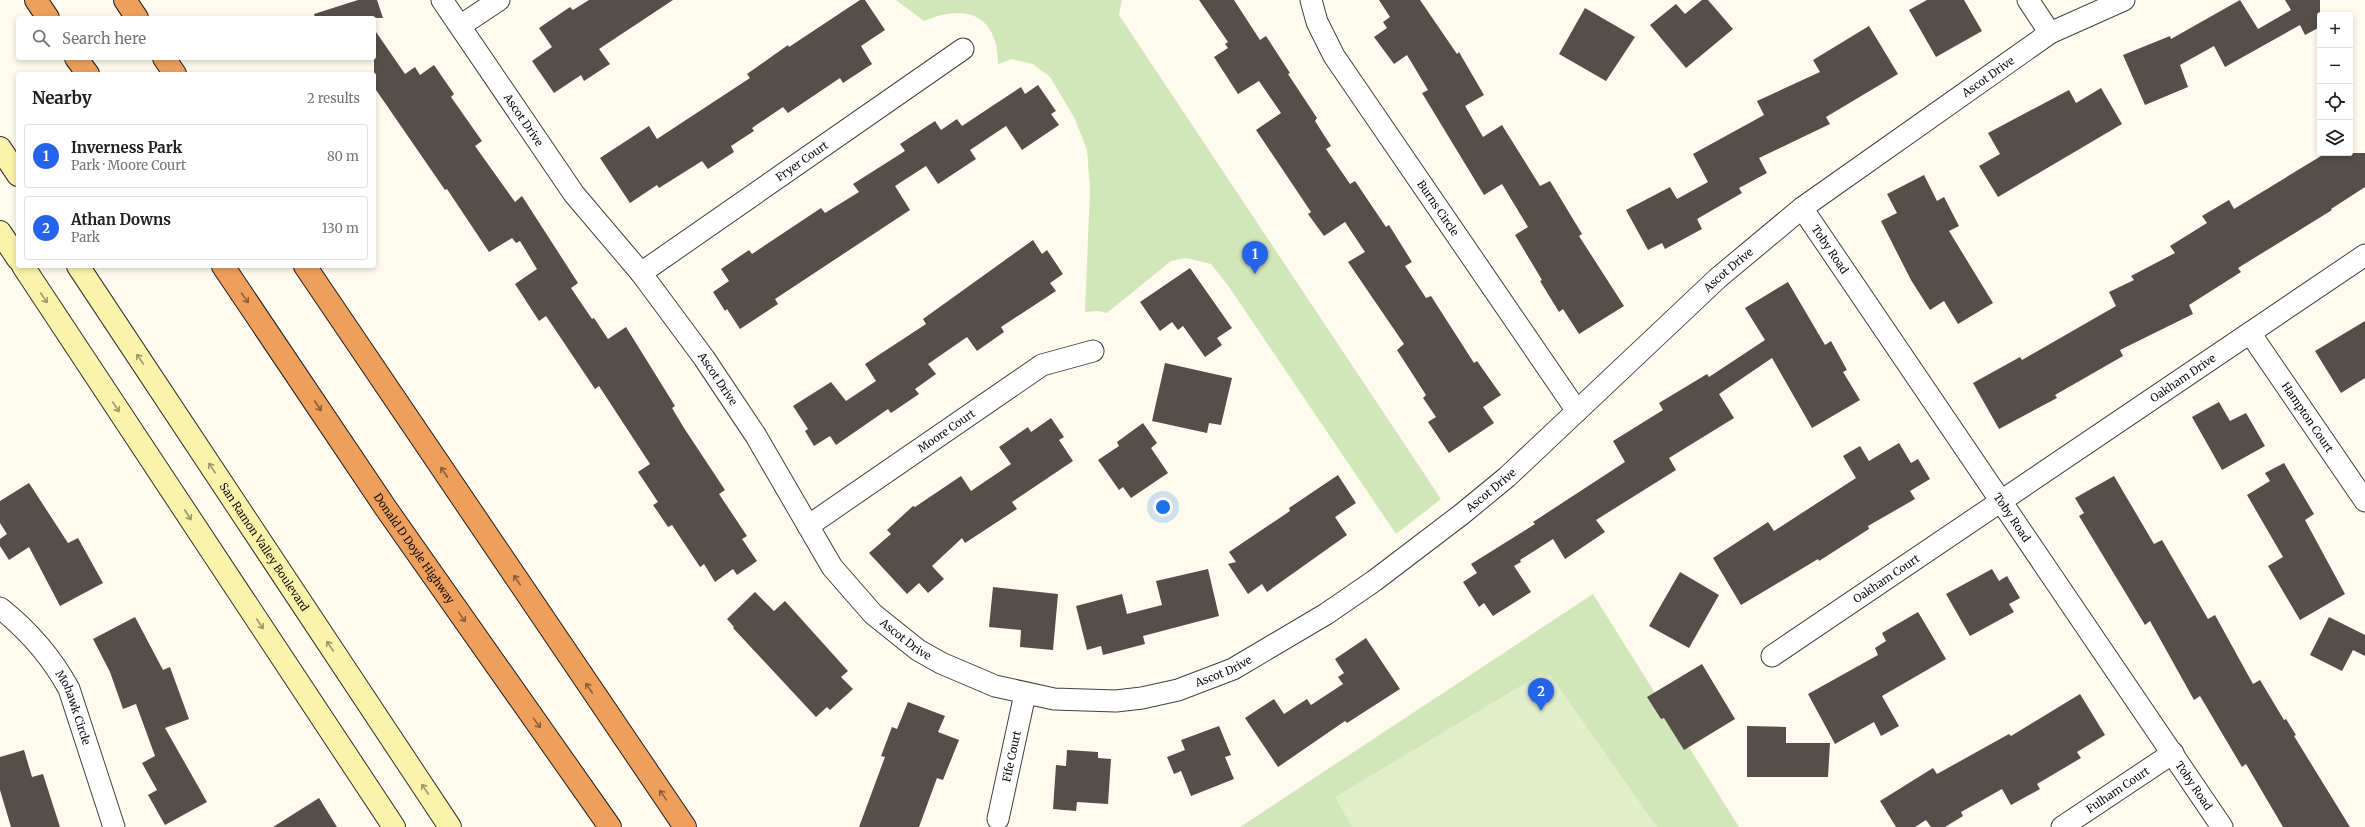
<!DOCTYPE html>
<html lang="en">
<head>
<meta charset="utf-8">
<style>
	body { margin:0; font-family:Merriweather,serif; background:#f2f2f2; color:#202124 }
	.controls { position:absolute; right:12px; top:12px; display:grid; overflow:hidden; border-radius:4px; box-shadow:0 2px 6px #0003 }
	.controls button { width:36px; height:36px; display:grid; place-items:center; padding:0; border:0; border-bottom:1px solid #e0e0e0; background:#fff; color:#202124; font:20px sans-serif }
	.you { position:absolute; left:1163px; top:507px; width:14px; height:14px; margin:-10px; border:3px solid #fff; border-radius:50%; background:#1a73e8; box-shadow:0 0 0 6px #1a73e833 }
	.badge { display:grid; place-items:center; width:26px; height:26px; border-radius:50%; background:#2563eb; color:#fff; font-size:13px; font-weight:700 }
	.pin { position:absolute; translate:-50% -33px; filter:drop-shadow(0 1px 2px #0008) }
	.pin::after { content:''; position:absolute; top:21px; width:14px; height:12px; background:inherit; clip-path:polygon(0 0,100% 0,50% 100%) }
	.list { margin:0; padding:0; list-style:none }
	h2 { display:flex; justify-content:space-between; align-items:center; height:52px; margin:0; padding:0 16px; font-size:17px }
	h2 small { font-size:13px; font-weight:400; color:#757577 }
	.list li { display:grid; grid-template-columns:26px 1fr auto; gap:12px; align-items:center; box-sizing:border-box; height:64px; margin:0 8px 8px; padding:0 8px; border:1px solid #e0e0e0; border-radius:4px }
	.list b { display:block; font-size:15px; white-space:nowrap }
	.list p { margin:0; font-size:13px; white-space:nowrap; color:#757577 }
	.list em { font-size:13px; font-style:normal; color:#757577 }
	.icon { flex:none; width:22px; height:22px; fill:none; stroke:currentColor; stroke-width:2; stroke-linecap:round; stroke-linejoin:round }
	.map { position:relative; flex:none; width:2365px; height:827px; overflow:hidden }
	.search { position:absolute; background:#fff; box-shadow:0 2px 6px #0003; left:16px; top:16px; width:360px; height:44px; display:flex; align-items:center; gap:10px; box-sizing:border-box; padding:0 14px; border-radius:4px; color:#757577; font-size:15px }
	.panel { position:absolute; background:#fff; box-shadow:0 2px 6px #0003; left:16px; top:72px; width:360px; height:196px; border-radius:4px }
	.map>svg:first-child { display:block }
</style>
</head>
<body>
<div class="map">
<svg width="2365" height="827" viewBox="0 0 2365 827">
	<rect width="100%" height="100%" fill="#fefbee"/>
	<g fill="#d1e7b9">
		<path d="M 896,0 L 1122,0 L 1119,15 L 1441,499 L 1396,534 L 1227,284 L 1211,264 L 1186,258 L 1171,261 L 1107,313 L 1098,311 L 1085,312 L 1090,189 L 1087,150 L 1075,119 L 1050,77 L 1033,64 L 1012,59 L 998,64 C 998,14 965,3 924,21 Z"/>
		<path d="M 1593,594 L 1739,827 L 1240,827 Z"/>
	</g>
	<path fill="#e2efca" d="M 1539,675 L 1551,676 L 1657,827 L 1352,827 L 1335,797 Z"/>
	<g fill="#554e4a">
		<path d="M 358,0 L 377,0 L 383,18 L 315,18 L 314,14 Z"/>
		<path d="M 589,0 L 673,0 L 599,49 L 610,64 L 584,81 L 581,75 L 554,93 L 532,61 L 552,47 L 539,28 L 570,7 L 573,10 Z"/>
		<path d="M 860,0 L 865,0 L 885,30 L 861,46 L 872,64 L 843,83 L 840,78 L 788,113 L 783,107 L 752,128 L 754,131 L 731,146 L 734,152 L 708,169 L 702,161 L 659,188 L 657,185 L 630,203 L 600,158 L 649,126 L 657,139 L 750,78 L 747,74 L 788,45 L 789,47 Z"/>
		<path d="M 1199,0 L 1234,0 L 1260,40 L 1266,36 L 1290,73 L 1288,74 L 1317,118 L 1315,121 L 1331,146 L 1326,149 L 1350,184 L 1355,181 L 1386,227 L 1389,225 L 1412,262 L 1405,266 L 1426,298 L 1431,296 L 1474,363 L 1477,361 L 1501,395 L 1483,407 L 1494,423 L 1449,453 L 1428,422 L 1436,417 L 1423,398 L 1426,395 L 1397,350 L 1404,344 L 1348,262 L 1365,252 L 1345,222 L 1324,236 L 1308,214 L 1311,212 L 1256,130 L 1281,113 L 1259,81 L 1238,94 L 1214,57 L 1228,48 L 1225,44 L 1228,42 Z"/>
		<path d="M 1379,0 L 1420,0 L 1457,54 L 1459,52 L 1484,95 L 1465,106 L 1483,137 L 1502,125 L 1540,186 L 1550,181 L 1582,234 L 1579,236 L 1624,306 L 1579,334 L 1563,309 L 1559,312 L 1540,281 L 1542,280 L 1515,235 L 1528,227 L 1502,184 L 1484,195 L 1422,93 L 1428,90 L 1407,55 L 1394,64 L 1374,37 L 1387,28 L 1383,22 L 1390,17 Z"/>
		<path d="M 1702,0 L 1708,0 L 1733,29 L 1686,68 L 1650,25 L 1676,4 L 1685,14 Z"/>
		<path d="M 1927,0 L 1964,0 L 1982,31 L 1936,57 L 1909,10 Z"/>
		<path d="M 2240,0 L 2258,29 L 2291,10 L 2285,0 L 2320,0 L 2320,27 L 2305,35 L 2300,25 L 2225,67 L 2214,46 L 2180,65 L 2188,87 L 2145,105 L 2123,55 L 2170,36 L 2171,39 Z"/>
		<path d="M 1585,8 L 1635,37 L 1606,81 L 1559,54 Z"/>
		<path d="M 1869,26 L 1898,74 L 1826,117 L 1830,124 L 1759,158 L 1767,173 L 1739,188 L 1742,193 L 1697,219 L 1702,229 L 1665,249 L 1662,243 L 1648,250 L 1626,210 L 1670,187 L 1677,199 L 1708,182 L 1693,154 L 1764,115 L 1757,101 L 1820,72 L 1813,60 Z"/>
		<path d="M 374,29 L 405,74 L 415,67 L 420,75 L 434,65 L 454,94 L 451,97 L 482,141 L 475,146 L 515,202 L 522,196 L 578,283 L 571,288 L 592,319 L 594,318 L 608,339 L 626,327 L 675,406 L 672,408 L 684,428 L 725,490 L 719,494 L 747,536 L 742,539 L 757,561 L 737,575 L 733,569 L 715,582 L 704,564 L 700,567 L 672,525 L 668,527 L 653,505 L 658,502 L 638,472 L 650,464 L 599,386 L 595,389 L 546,316 L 539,321 L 515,284 L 537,269 L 520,241 L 516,243 L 512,238 L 489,252 L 447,189 L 445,190 L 374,87 Z"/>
		<path d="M 1038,85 L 1056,111 L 1051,114 L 1059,125 L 1022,150 L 1006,126 L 970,150 L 976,159 L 938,184 L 926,166 L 895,186 L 910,210 L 775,299 L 778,304 L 740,329 L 727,309 L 725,311 L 713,292 L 729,281 L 721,269 L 749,250 L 752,254 L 821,208 L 825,213 L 859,192 L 853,184 L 905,151 L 900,144 L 935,121 L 941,130 L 957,119 L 962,126 L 1021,87 L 1025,94 Z"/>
		<path d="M 2101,88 L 2122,124 L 1998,197 L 1979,166 L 2000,154 L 1988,133 L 2069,90 L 2076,103 Z"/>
		<path d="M 2326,153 L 2365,153 L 2365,187 L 2331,209 L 2332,210 L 2238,268 L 2241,272 L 2189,305 L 2193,314 L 2120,350 L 2123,356 L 2055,395 L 2057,398 L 1999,429 L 1973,383 L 2020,357 L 2022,360 L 2116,306 L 2109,292 L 2134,280 L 2131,276 L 2175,253 L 2170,246 L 2207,223 L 2202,216 L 2229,200 L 2234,209 Z"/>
		<path d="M 1924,175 L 1937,201 L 1944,197 L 1959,226 L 1949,231 L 1993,303 L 1958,324 L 1944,301 L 1930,310 L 1911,280 L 1881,221 L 1897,213 L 1887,194 Z"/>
		<path d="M 1033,240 L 1042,254 L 1047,250 L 1063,274 L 1050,283 L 1056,291 L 1001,327 L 1004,332 L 977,351 L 967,337 L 928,364 L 936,374 L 915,389 L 919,394 L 891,413 L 888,409 L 836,445 L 830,436 L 814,446 L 805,431 L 808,429 L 793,406 L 831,382 L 846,401 L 876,381 L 865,364 L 926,324 L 923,319 Z"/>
		<path d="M 1190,268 L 1232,328 L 1217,338 L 1222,345 L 1205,357 L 1183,326 L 1178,330 L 1172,322 L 1160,331 L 1140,302 Z"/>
		<path d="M 1788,282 L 1825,345 L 1831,341 L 1847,370 L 1843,372 L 1860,400 L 1812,428 L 1772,358 L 1719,394 L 1734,418 L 1669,458 L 1676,470 L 1596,520 L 1605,532 L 1565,559 L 1553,539 L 1520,560 L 1521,562 L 1514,566 L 1531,592 L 1493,616 L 1484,603 L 1479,607 L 1463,582 L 1477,573 L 1471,564 L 1535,524 L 1533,522 L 1625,462 L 1613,441 L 1663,410 L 1659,403 L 1707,374 L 1709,377 L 1765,340 L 1745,308 Z"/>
		<path d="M 2365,321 L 2365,378 L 2341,393 L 2315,351 Z"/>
		<path d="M 1165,363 L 1232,378 L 1221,425 L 1209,423 L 1207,433 L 1152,421 Z"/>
		<path d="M 2219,402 L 2230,421 L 2246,413 L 2265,446 L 2222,470 L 2192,417 Z"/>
		<path d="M 1051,418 L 1064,437 L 1059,440 L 1073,461 L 1012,502 L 1017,509 L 965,543 L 962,538 L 932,566 L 944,579 L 928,593 L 919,583 L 907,594 L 869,553 L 891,534 L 887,530 L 913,506 L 915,507 L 961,476 L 971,491 L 1011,464 L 999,447 L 1028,427 L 1031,432 Z"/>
		<path d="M 1143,423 L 1157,443 L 1151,448 L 1168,473 L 1131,498 L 1123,487 L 1119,490 L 1098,460 L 1119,446 L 1117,442 Z"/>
		<path d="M 1899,443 L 1911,463 L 1918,459 L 1930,479 L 1910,491 L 1915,499 L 1868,526 L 1869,529 L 1819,561 L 1818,559 L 1741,605 L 1713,558 L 1768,522 L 1774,531 L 1856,478 L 1843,456 L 1860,446 L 1869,461 Z"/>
		<path d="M 2284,463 L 2314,514 L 2305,520 L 2345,594 L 2300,620 L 2268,566 L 2283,557 L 2247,495 L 2270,481 L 2265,473 Z"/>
		<path d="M 1338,475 L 1356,503 L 1335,517 L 1347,535 L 1267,592 L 1262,584 L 1248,594 L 1228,564 L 1236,562 L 1229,552 L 1290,511 L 1289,508 Z"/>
		<path d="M 2114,476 L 2154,544 L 2162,540 L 2208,619 L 2215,615 L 2253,684 L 2260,680 L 2284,720 L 2286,719 L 2296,735 L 2294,736 L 2350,827 L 2283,827 L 2246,764 L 2242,767 L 2200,696 L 2194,700 L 2150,621 L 2145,625 L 2079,516 L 2084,513 L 2075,498 Z"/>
		<path d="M 29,483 L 68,543 L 78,538 L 103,583 L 60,606 L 29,547 L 9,560 L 0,546 L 0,539 L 7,534 L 0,523 L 0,501 Z"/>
		<path d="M 1208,569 L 1219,616 L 1143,636 L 1145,644 L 1103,655 L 1101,646 L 1087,650 L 1076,606 L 1122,594 L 1127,614 L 1162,605 L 1156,581 Z"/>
		<path d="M 1992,569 L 1999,581 L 2007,576 L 2020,598 L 2009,604 L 2014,612 L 1970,636 L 1946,594 Z"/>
		<path d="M 1680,572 L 1719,595 L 1689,648 L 1649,626 Z"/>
		<path d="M 993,587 L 1058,594 L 1053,650 L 1020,647 L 1021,630 L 989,627 Z"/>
		<path d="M 755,592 L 774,611 L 785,601 L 848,671 L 841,677 L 853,689 L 830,710 L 827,707 L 816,717 L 733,628 L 734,627 L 727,619 Z"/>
		<path d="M 1918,612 L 1946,659 L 1882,696 L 1899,726 L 1881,736 L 1874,722 L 1835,744 L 1808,694 L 1878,655 L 1875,648 L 1886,641 L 1882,633 Z"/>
		<path d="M 135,617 L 163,670 L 170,667 L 189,719 L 165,728 L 207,802 L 165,825 L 148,795 L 157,790 L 142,763 L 155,756 L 136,704 L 123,709 L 110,672 L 93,639 Z"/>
		<path d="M 2329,617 L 2365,635 L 2365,656 L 2353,650 L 2342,671 L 2310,655 Z"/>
		<path d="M 1366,638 L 1400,689 L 1347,723 L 1345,721 L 1278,767 L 1245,718 L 1274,699 L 1284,714 L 1307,699 L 1311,705 L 1343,684 L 1338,677 L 1344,673 L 1335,659 Z"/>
		<path d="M 1702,664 L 1735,719 L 1684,750 L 1664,718 L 1661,719 L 1647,697 Z"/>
		<path d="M 2080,694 L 2105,735 L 2077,752 L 2081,758 L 2037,784 L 2040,789 L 2011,805 L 2002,789 L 1961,812 L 1963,816 L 1945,827 L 1931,827 L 1926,820 L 1915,827 L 1896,827 L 1880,801 L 1933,768 L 1937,774 L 2009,734 L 2011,736 Z"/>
		<path d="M 908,702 L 945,716 L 938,732 L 959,740 L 943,780 L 937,778 L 919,827 L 859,827 L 885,757 L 881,756 L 892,727 L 897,729 Z"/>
		<path d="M 1219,726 L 1231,755 L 1225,757 L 1234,779 L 1191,796 L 1181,771 L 1174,774 L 1167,757 L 1185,750 L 1181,740 Z"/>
		<path d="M 1747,726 L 1786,727 L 1786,743 L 1830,743 L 1828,777 L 1747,777 Z"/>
		<path d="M 24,750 L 32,777 L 43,774 L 60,827 L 11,827 L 0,790 L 0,757 Z"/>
		<path d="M 1067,750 L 1098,752 L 1098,758 L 1111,759 L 1108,804 L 1077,802 L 1076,811 L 1053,809 L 1056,765 L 1066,766 Z"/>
		<path d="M 319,798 L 337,827 L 273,827 Z"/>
	</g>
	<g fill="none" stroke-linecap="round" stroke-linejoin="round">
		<g stroke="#404040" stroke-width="23">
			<g id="minor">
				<path id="s1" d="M 442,0 L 574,194 L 641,273 L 704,358 L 756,436 L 832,567 L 873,614 L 918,650 L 941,663 L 995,686 L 1054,699 L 1116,701 L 1142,698 L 1178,690 L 1233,669 L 1326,614 L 1374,581 L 1462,514 L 1507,477 L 1718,278 L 1802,208 L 2050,33 L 2124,0"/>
				<path id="s2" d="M 1311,0 L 1317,22 L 1334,56 L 1577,411"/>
				<path d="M 2028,0 L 2050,33"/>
				<path d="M 460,26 L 499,0"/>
				<path id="s3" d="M 1802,208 L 2222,827"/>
				<path id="s4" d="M 641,273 L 963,49"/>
				<path id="s5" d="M 2250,333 L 2365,501"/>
				<path id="s6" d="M 808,526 L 1042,365 L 1093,351"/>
				<path id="s7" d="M 0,608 C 29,631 51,656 69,689 L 114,827"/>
				<path id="s8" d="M 1772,656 L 2365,255"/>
				<path id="s9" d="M 998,819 L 1025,694"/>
				<path id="s10" d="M 2062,827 L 2173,753"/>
			</g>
		</g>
		<g stroke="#2f2f2f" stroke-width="24">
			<g id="secondary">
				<path d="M 0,148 L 18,175"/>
				<path d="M 0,232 L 18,259"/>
				<path d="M 23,266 L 394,827"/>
				<path id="s11" d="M 78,266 L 450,827"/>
			</g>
		</g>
		<g stroke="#1e1e1e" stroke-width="24">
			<g id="motorway">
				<path d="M 36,0 L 48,18"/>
				<path d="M 125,0 L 137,18"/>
				<path d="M 76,58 L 88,74"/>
				<path d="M 164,58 L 175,74"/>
				<path id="s12" d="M 223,266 L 385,507 L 610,827"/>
				<path d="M 305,266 L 685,827"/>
			</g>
		</g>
		<use href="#minor" stroke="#fff" stroke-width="21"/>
		<use href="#secondary" stroke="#fcf3ab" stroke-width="22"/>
		<use href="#motorway" stroke="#ee9f5c" stroke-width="22"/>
	</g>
	<defs><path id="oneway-shaft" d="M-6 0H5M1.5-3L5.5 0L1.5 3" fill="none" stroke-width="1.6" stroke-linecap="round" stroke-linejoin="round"/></defs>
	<g stroke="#9c976c">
		<use href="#oneway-shaft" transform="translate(44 298) rotate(56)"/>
		<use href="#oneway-shaft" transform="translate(140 359) rotate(-124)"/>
		<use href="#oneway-shaft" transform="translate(116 407) rotate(57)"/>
		<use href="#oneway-shaft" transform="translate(212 468) rotate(-124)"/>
		<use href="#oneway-shaft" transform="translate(188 515) rotate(57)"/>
		<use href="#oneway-shaft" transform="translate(260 624) rotate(57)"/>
		<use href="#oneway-shaft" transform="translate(330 646) rotate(-124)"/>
		<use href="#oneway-shaft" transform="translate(425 789) rotate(-124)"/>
	</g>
	<g stroke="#895d38">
		<use href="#oneway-shaft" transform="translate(245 298) rotate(55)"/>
		<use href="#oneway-shaft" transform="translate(318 406) rotate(56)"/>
		<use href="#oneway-shaft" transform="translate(444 472) rotate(-124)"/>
		<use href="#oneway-shaft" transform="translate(517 580) rotate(-124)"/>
		<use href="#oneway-shaft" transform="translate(462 617) rotate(55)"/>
		<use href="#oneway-shaft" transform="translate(589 688) rotate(-124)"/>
		<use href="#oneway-shaft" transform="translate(537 723) rotate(55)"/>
		<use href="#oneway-shaft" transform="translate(663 795) rotate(-125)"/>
	</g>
	<g text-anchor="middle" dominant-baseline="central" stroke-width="4" stroke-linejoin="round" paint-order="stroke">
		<g font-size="11" fill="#0d0d0d" stroke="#fff">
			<text stroke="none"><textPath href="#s1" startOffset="2101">Ascot Drive</textPath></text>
			<text stroke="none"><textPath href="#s1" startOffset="145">Ascot Drive</textPath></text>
			<text stroke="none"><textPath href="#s4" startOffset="196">Fryer Court</textPath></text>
			<text stroke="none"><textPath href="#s2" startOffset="245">Burns Circle</textPath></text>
			<text stroke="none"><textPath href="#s3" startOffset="50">Toby Road</textPath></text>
			<text stroke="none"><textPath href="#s1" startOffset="1777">Ascot Drive</textPath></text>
			<text stroke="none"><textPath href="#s8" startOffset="496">Oakham Drive</textPath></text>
			<text stroke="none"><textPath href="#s1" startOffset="469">Ascot Drive</textPath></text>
			<text stroke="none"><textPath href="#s5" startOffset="102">Hampton Court</textPath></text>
			<text stroke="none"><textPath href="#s6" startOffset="168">Moore Court</textPath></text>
			<text stroke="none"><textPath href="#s1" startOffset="1453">Ascot Drive</textPath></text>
			<text stroke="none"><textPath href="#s3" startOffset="374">Toby Road</textPath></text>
			<text stroke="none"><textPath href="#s11" startOffset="337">San Ramon Valley Boulevard</textPath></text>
			<text stroke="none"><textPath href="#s12" startOffset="341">Donald D Doyle Highway</textPath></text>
			<text stroke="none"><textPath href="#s8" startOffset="138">Oakham Court</textPath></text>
			<text stroke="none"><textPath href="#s1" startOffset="793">Ascot Drive</textPath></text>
			<text stroke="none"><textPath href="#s1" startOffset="1129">Ascot Drive</textPath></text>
			<text stroke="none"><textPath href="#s7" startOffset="126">Mohawk Circle</textPath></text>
			<text stroke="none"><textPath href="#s9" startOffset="64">Fife Court</textPath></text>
			<text stroke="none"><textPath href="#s3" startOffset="698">Toby Road</textPath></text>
			<text stroke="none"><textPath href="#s10" startOffset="67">Fulham Court</textPath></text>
		</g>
	</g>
</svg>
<div class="controls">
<button>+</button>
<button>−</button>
<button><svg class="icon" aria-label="locate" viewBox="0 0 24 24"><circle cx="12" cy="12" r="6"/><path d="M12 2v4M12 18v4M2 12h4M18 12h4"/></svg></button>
<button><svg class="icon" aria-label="layers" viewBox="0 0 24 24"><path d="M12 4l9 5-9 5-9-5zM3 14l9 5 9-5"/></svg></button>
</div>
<div class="you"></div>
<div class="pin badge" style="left:1255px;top:274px">1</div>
<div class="pin badge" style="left:1541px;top:711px">2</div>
<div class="search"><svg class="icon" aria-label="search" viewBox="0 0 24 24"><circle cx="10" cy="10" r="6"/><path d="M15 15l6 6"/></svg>Search here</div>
<section class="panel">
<h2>Nearby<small>2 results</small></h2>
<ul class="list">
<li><span class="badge">1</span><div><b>Inverness Park</b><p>Park · Moore Court</p></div><em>80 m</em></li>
<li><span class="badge">2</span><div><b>Athan Downs</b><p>Park</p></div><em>130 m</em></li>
</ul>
</section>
</div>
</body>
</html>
